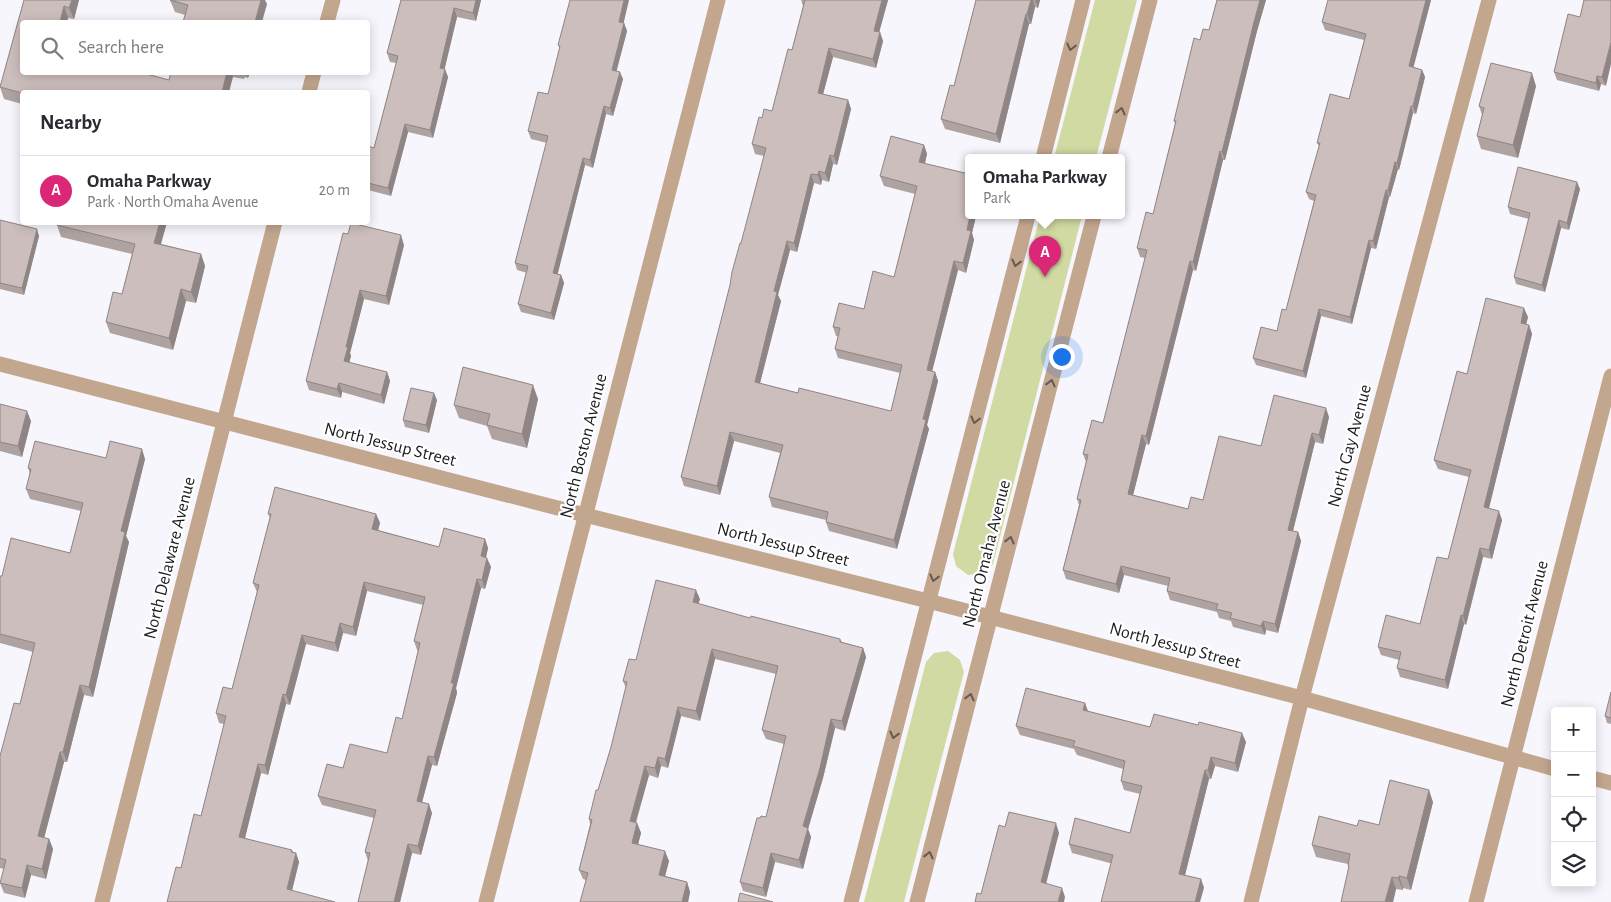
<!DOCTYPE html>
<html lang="en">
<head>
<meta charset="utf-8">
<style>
	body { margin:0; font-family:"Alegreya Sans",sans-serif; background:#f7f7f7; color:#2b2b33 }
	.controls { position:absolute; right:15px; bottom:15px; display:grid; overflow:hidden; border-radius:5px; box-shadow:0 2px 12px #0003 }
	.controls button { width:45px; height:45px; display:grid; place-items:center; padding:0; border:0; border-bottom:1px solid #e1e1e2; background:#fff; color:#2b2b33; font:25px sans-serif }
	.you { position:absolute; left:1061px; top:356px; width:18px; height:18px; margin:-12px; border:4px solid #fff; border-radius:50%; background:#1a73e8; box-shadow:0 0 0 8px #1a73e833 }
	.badge { display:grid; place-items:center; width:32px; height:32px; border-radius:50%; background:#db2777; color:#fff; font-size:16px; font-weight:700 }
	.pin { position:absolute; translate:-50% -41px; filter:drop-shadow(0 1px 2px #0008) }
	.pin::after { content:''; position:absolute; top:26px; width:18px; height:15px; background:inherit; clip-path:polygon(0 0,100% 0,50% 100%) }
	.popup { position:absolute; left:965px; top:154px; width:160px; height:65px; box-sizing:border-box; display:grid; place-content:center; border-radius:5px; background:#fff; filter:drop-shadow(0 1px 4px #0005); font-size:16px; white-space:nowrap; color:#7c7c81 }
	.popup b { font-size:19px; color:#2b2b33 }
	.popup::after { content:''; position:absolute; left:50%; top:100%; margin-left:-10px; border:10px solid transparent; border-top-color:#fff }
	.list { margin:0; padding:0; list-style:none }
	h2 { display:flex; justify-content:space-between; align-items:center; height:65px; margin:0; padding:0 20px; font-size:21px }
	h2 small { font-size:16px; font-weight:400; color:#7c7c81 }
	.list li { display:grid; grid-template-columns:32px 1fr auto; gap:15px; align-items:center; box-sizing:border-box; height:70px; padding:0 20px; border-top:1px solid #e1e1e2 }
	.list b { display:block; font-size:19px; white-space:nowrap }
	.list p { margin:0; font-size:16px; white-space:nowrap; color:#7c7c81 }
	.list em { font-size:16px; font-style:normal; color:#7c7c81 }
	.icon { flex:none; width:28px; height:28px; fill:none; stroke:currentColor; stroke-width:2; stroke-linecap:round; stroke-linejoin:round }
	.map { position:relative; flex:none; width:1611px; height:902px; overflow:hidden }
	.search { position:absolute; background:#fff; box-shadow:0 2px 12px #0003; left:20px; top:20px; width:350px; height:55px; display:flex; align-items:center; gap:12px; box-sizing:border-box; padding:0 18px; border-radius:5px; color:#7c7c81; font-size:19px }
	.panel { position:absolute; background:#fff; box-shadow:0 2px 12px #0003; left:20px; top:90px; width:350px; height:135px; border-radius:5px }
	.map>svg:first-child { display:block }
</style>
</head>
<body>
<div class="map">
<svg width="1611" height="902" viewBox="0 0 1611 902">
	<rect width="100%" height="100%" fill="#f7f6fd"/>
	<g fill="#d1daa2">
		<path d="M 1095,0 L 1137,0 L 1096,158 L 1054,158 Z"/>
		<path d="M 1040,216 L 1082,216 L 993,564 L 983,574 L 968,575 L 956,566 L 953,554 Z"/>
		<path d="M 948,651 L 960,660 L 964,672 L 904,902 L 864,902 L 926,662 L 934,653 Z"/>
	</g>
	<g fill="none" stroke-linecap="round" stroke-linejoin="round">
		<g stroke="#c3a68e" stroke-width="15">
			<path d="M 327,22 L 333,0"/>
			<path d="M 309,92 L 314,72"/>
			<path d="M 1043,158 L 1083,0"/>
			<path d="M 1109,158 L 1150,0"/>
			<path d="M 0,364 L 585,515 L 928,601 L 1302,698 L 1555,769"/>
			<path d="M 1592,778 L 1611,783"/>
			<path d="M 102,902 L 275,222"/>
			<path d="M 486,902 L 718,0"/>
			<path d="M 851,902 L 1028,216"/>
			<path d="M 917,902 L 1094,216"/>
			<path d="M 1251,902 L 1302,698 L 1489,0"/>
			<path d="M 1476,902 L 1611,376"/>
		</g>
	</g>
	<g fill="#afa3a2">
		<path d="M 24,0 L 79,0 L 74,19 L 68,18 L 67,22 L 22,22 L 22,72 L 169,80 L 171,72 L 250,72 L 248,78 L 245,77 L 244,79 L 233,77 L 22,92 L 22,104 L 4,99 L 0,87 Z"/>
		<path d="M 170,0 L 267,4 L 185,15 L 175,12 Z"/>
		<path d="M 401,0 L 481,0 L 476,21 L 457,17 L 444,69 L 448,77 L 433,138 L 408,132 L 391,196 L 368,190 L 368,146 L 374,148 L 396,63 L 390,62 L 387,53 Z"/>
		<path d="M 801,0 L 888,0 L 879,32 L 883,41 L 876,68 L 833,57 L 823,94 L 848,100 L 851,109 L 837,165 L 833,164 L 829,182 L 822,180 L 821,185 L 814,183 L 797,252 L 790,250 L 778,295 L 781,301 L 760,383 L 798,393 L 891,411 L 900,373 L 838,358 L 835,349 L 838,336 L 836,336 L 833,327 L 864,309 L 894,277 L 915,194 L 884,186 L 880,176 L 924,145 L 927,154 L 925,163 L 969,216 L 976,216 L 972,233 L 974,240 L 966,273 L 958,270 L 932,372 L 935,372 L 938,381 L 927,425 L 929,429 L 897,549 L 829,531 L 826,522 L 826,520 L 772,507 L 769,497 L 780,453 L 734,441 L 720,495 L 684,486 L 681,477 L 764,156 L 755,154 L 752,144 L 762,118 L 772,111 L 792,50 L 803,6 Z"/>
		<path d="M 976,0 L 1040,0 L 1038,8 L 1035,7 L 1031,24 L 1029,24 L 1000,143 L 945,129 L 941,119 L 954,86 Z"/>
		<path d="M 1217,0 L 1266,0 L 1257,31 L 1225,160 L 1223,160 L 1196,271 L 1193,270 L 1149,445 L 1146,444 L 1133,495 L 1188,509 L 1203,500 L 1261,446 L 1329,417 L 1323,444 L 1315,442 L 1293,531 L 1298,532 L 1301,541 L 1278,633 L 1266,630 L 1265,635 L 1233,627 L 1231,621 L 1219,618 L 1217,612 L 1170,600 L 1167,591 L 1168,586 L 1124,575 L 1119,593 L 1066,579 L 1063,570 L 1079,505 L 1077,499 L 1086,462 L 1083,454 L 1103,423 L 1145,258 L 1140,257 L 1137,248 L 1153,214 L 1175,124 L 1174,121 L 1209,30 Z"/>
		<path d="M 1328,0 L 1431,0 L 1413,67 L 1422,70 L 1425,77 L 1416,114 L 1413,113 L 1399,170 L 1398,169 L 1390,197 L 1389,197 L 1376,249 L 1371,248 L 1352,324 L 1321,316 L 1306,378 L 1256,365 L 1253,358 L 1277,331 L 1286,310 L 1314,201 L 1309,199 L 1306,192 L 1319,146 L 1317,143 L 1349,99 L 1364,40 L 1325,30 L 1322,22 Z"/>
		<path d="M 1584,0 L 1606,86 L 1601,84 L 1599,91 L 1557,80 L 1554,72 L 1580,17 Z"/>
		<path d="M 623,23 L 624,23 L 627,31 L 616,71 L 623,79 L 613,116 L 606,114 L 593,168 L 585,165 L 557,274 L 561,275 L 564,283 L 554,320 L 521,312 L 518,304 L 527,273 L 517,270 L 515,263 L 547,143 L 531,139 L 528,131 L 548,94 L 560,49 L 558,45 Z"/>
		<path d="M 1536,86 L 1518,158 L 1481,149 L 1477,136 L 1482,115 L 1479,106 Z"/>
		<path d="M 1580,189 L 1569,230 L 1561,228 L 1545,292 L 1516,284 L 1514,277 L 1529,219 L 1510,214 L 1508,207 Z"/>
		<path d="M 0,220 L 39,236 L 24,295 L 0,289 Z"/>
		<path d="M 58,222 L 167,222 L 161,244 L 201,254 L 205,266 L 196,303 L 186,301 L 173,350 L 110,333 L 106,322 L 122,294 L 132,254 L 61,237 L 57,225 Z"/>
		<path d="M 348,234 L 404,245 L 389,305 L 364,299 L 350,353 L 351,356 L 349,363 L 387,372 L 390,381 L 384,404 L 342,392 L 341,398 L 309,390 L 306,381 Z"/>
		<path d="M 1528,317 L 1526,325 L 1529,325 L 1532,334 L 1489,508 L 1502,520 L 1492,559 L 1483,557 L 1466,625 L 1464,624 L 1448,689 L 1400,677 L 1397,668 L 1399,660 L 1381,655 L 1378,647 L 1420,624 L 1448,559 L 1469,477 L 1438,469 L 1434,460 L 1467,374 Z"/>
		<path d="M 538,399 L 527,448 L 492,439 L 487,426 L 459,418 L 454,405 Z"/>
		<path d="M 437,400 L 429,433 L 405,427 L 403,420 Z"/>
		<path d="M 0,404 L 31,421 L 22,457 L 0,451 Z"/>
		<path d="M 106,458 L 145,459 L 126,536 L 129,542 L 93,697 L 84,695 L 67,762 L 64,762 L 44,838 L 49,839 L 53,849 L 46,879 L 31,875 L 25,898 L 4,893 L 0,883 L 4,869 L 0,868 L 0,756 L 20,704 L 33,652 L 0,643 L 0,576 L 2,576 L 70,553 L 81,511 L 30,499 L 26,489 L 30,474 L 28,468 Z"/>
		<path d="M 268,514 L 376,514 L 380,523 L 378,530 L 439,547 L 485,539 L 488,548 L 486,558 L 491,567 L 485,589 L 481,588 L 456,688 L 457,693 L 437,766 L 432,765 L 422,802 L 432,813 L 421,855 L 412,853 L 400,902 L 358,902 L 368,861 L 365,852 L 374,818 L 322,805 L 318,796 L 343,768 L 387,753 L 402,719 L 418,651 L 417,650 L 414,641 L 423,605 L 367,591 L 356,636 L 343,633 L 338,652 L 306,644 L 290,705 L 286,704 L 268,775 L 261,773 L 245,838 L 296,853 L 299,862 L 292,891 L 181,868 L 201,816 L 224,724 L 219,723 L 216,713 L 232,689 L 257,592 L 253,583 L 270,518 Z"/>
		<path d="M 700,599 L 698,604 L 750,618 L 840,639 L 842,642 L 863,648 L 866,657 L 845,731 L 835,728 L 823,778 L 808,829 L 811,837 L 803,869 L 775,862 L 766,897 L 743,891 L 740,882 L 760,818 L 766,817 L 784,744 L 766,739 L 762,730 L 776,674 L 715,659 L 700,721 L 681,716 L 668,768 L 661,766 L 658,778 L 649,775 L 636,823 L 637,823 L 641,833 L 638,844 L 669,861 L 665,876 L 687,882 L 690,892 L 688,902 L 580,902 L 586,880 L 583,879 L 579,870 L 590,824 L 589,819 L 598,790 L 611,747 L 626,688 L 623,681 L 636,660 Z"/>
		<path d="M 1611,692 L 1611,724 L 1607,723 L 1605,716 Z"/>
		<path d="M 1085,703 L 1088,711 L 1150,727 L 1246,742 L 1238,772 L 1215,766 L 1211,779 L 1209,779 L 1185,875 L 1201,879 L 1204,888 L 1072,853 L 1069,844 L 1130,833 L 1140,794 L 1124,790 L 1121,781 L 1123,769 L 1077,755 L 1074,749 L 1020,735 L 1016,726 Z"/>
		<path d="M 1433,802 L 1411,890 L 1403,888 L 1403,890 L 1396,889 L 1393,902 L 1341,902 L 1349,869 L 1348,864 L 1316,857 L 1312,845 L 1357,826 L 1379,825 Z"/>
	</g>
	<g fill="#8f8584">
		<path d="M 72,0 L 79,0 L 74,19 L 69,8 Z"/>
		<path d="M 261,0 L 265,0 L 267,4 L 262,22 L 255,22 Z"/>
		<path d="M 476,0 L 481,0 L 476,21 L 473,13 Z"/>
		<path d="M 624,0 L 629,0 L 622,30 L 619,22 Z"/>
		<path d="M 882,0 L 888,0 L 877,40 L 874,31 Z"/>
		<path d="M 1031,0 L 1033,0 L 1035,7 L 1031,24 L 1027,14 Z"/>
		<path d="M 1035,0 L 1040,0 L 1038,8 Z"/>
		<path d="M 1260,0 L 1266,0 L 1257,31 L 1225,160 L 1222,152 L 1254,22 Z"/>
		<path d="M 1426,0 L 1431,0 L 1412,73 L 1409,66 Z"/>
		<path d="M 64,6 L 68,18 L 67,22 L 60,22 Z"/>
		<path d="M 454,8 L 457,17 L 443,76 L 440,68 Z"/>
		<path d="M 1026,14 L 1029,24 L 1000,143 L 996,134 Z"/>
		<path d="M 624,23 L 627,31 L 615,77 L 612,70 Z"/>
		<path d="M 880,32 L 883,41 L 876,68 L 873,59 Z"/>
		<path d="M 1611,42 L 1611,64 L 1606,86 L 1602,77 Z"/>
		<path d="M 829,48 L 833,57 L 821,102 L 818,93 Z"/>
		<path d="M 445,69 L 448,77 L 433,138 L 430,130 Z"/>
		<path d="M 1422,70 L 1425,77 L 1416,114 L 1413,106 Z"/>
		<path d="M 227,72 L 231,72 L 233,77 L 229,92 L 222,92 Z"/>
		<path d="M 246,72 L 250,72 L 248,78 Z"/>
		<path d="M 620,72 L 623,79 L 613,116 L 610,108 Z"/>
		<path d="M 1532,73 L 1536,86 L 1518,158 L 1513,145 Z"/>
		<path d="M 1597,76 L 1601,84 L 1599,91 L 1596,83 Z"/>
		<path d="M 848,100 L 851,109 L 837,165 L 834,156 Z"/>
		<path d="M 604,106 L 606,114 L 593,168 L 590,160 Z"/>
		<path d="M 1411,106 L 1413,113 L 1399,170 L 1397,163 Z"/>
		<path d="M 405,124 L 408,132 L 391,196 L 388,188 Z"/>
		<path d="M 924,145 L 927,154 L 923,171 L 919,162 Z"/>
		<path d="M 1220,151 L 1223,160 L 1196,271 L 1193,262 Z"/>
		<path d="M 830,155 L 833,164 L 829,182 L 825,173 Z"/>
		<path d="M 583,158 L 585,165 L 556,281 L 553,273 Z"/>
		<path d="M 1395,162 L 1398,169 L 1390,197 L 1388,190 Z"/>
		<path d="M 819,171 L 822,180 L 821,185 L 818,175 Z"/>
		<path d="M 811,174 L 814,183 L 797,252 L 794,243 Z"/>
		<path d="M 1577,182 L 1580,189 L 1569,230 L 1567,223 Z"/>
		<path d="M 1386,190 L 1389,197 L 1376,249 L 1373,241 Z"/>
		<path d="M 970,216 L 976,216 L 972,233 L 974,240 L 966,273 L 963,263 L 967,230 Z"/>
		<path d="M 1559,220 L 1561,228 L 1545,292 L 1542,285 Z"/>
		<path d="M 160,222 L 167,222 L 158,254 L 154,243 Z"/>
		<path d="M 37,229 L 39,236 L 24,295 L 22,288 Z"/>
		<path d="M 401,235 L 404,245 L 389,305 L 386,296 Z"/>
		<path d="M 1369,240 L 1371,248 L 1352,324 L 1350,317 Z"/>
		<path d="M 787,241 L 790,250 L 778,295 L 781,301 L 758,391 L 755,382 L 774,291 Z"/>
		<path d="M 201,254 L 205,266 L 196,303 L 191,292 Z"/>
		<path d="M 954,261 L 958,270 L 930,379 L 927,370 Z"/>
		<path d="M 1190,261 L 1193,270 L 1149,445 L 1146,436 Z"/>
		<path d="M 561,275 L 564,283 L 554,320 L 551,313 Z"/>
		<path d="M 181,289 L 186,301 L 173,350 L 169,338 Z"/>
		<path d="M 360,290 L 364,299 L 350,353 L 351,356 L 347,371 L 344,361 L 346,347 Z"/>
		<path d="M 1524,308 L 1528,317 L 1524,332 L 1521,323 Z"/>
		<path d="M 1319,309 L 1321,316 L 1306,378 L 1303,371 Z"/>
		<path d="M 1529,325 L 1532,334 L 1487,516 L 1484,507 Z"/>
		<path d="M 387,372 L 390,381 L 384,404 L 381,395 Z"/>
		<path d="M 935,372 L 938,381 L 927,425 L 929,429 L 897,549 L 894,540 Z"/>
		<path d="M 339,383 L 342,392 L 341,398 L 337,389 Z"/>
		<path d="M 533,385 L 538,399 L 527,448 L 522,434 Z"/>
		<path d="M 434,393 L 437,400 L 429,433 L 426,425 Z"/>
		<path d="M 1326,408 L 1329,417 L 1323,444 L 1319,435 Z"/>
		<path d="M 27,411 L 31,421 L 22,457 L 18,446 Z"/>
		<path d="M 730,432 L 734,441 L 720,495 L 717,486 Z"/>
		<path d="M 1312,433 L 1315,442 L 1291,539 L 1288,530 Z"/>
		<path d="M 1142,435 L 1146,444 L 1131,503 L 1128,494 Z"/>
		<path d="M 142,449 L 145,459 L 126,536 L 129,542 L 93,697 L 89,687 L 121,531 Z"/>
		<path d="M 1499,511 L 1502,520 L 1492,559 L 1489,550 Z"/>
		<path d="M 376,514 L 380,523 L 376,538 L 372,529 Z"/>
		<path d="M 1298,532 L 1301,541 L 1278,633 L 1275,624 Z"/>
		<path d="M 485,539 L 488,548 L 484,565 L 481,556 Z"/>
		<path d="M 1480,548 L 1483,557 L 1466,625 L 1463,616 Z"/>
		<path d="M 487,558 L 491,567 L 485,589 L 482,580 Z"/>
		<path d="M 1121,566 L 1124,575 L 1119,593 L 1116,584 Z"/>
		<path d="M 477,579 L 481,588 L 456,688 L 457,693 L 437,766 L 434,757 Z"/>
		<path d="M 364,582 L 367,591 L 356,636 L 353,627 Z"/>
		<path d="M 696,590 L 700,599 L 696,612 L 693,602 Z"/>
		<path d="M 1461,615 L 1464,624 L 1448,689 L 1445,680 Z"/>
		<path d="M 1263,621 L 1266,630 L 1265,635 L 1261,626 Z"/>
		<path d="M 340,623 L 343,633 L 338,652 L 335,643 Z"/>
		<path d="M 302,635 L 306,644 L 290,705 L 286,695 Z"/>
		<path d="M 863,648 L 866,657 L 845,731 L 842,721 Z"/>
		<path d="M 712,649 L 715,659 L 700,721 L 696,711 Z"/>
		<path d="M 80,685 L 84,695 L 67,762 L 63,752 Z"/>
		<path d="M 283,694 L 286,704 L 268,775 L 265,765 Z"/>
		<path d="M 1085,703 L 1088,712 L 1083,710 Z"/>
		<path d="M 678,707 L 681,716 L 668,768 L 665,759 Z"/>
		<path d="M 831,719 L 835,728 L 823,778 L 808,829 L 811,837 L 803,869 L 799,860 L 803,826 Z"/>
		<path d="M 1242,733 L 1246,742 L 1238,772 L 1235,763 Z"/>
		<path d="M 60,752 L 64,762 L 42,846 L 38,836 Z"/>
		<path d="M 428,756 L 432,765 L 420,810 L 417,801 Z"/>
		<path d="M 658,757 L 661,766 L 658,778 L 655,768 Z"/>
		<path d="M 1211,757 L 1215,766 L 1211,779 L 1208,770 Z"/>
		<path d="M 258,764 L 261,773 L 243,846 L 239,837 Z"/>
		<path d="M 645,766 L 649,775 L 633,831 L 630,821 Z"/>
		<path d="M 1205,770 L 1209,779 L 1183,883 L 1179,874 Z"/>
		<path d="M 1429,790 L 1433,802 L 1411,890 L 1407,878 Z"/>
		<path d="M 429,804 L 432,813 L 421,855 L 418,846 Z"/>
		<path d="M 637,823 L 641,833 L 636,853 L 632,843 Z"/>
		<path d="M 1056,823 L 1059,833 L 1044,892 L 1041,882 Z"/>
		<path d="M 49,839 L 53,849 L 46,879 L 42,869 Z"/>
		<path d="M 408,844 L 412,853 L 400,902 L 394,902 Z"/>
		<path d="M 292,850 L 295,858 L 296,853 L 299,862 L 290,898 L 287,889 Z"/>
		<path d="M 665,851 L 669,861 L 663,884 L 659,875 Z"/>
		<path d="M 771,853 L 775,862 L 766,897 L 763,888 Z"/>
		<path d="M 27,865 L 31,875 L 25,898 L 22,888 Z"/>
		<path d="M 1399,876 L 1403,888 L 1403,890 L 1398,878 Z"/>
		<path d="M 1392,877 L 1396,889 L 1393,902 L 1385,902 Z"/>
		<path d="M 1201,879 L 1204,888 L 1200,902 L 1195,902 Z"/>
		<path d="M 687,882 L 690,892 L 688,902 L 682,902 Z"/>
		<path d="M 1062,888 L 1065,897 L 1064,902 L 1058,902 Z"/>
	</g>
	<g fill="#ccbebc" stroke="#8f8584">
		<path d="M 24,0 L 72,0 L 69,8 L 64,6 L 60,22 L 22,22 L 22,72 L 139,72 L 169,80 L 171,72 L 227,72 L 222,92 L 22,92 L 22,93 L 0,87 Z"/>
		<path d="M 170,0 L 261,0 L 255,22 L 183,22 L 188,5 Z"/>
		<path d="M 401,0 L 476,0 L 473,13 L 454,8 L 440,68 L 445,69 L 430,130 L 405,124 L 388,188 L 368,183 L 368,146 L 374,148 L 398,56 L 387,53 Z"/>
		<path d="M 570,0 L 624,0 L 619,22 L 624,23 L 612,70 L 620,72 L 610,108 L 604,106 L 590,160 L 583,158 L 553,273 L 561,275 L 551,313 L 518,304 L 528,266 L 515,263 L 548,136 L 528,131 L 538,92 L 548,94 L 560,46 L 558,45 Z"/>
		<path d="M 805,0 L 882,0 L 874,31 L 880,32 L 873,59 L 829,48 L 818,93 L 848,100 L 834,156 L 830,155 L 825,173 L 819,171 L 818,175 L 811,174 L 794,243 L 787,241 L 774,291 L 777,292 L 755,382 L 798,393 L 799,388 L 891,411 L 902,365 L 835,349 L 840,328 L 833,327 L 839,303 L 864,309 L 873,271 L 894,277 L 917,186 L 880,176 L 891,136 L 924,145 L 919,162 L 969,174 L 969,216 L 970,216 L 967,230 L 971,231 L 963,263 L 954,261 L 927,370 L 935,372 L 923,419 L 926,420 L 894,540 L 826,522 L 828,512 L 769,497 L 783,445 L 730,432 L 717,486 L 681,477 L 730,285 L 732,272 L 740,243 L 741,243 L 766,148 L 752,144 L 759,117 L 762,118 L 764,109 L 772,111 L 788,49 L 792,50 Z"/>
		<path d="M 976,0 L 1031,0 L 1027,14 L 1026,14 L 996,134 L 941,119 L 950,85 L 954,86 Z"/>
		<path d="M 1217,0 L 1260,0 L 1254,22 L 1222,152 L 1220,151 L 1193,262 L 1190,261 L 1146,436 L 1142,435 L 1128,494 L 1188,509 L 1191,497 L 1203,500 L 1219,436 L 1261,446 L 1274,395 L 1326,408 L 1319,435 L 1312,433 L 1288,530 L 1298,532 L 1275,624 L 1263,621 L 1261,626 L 1230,618 L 1232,613 L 1216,609 L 1218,604 L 1167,591 L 1170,578 L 1121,566 L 1116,584 L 1063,570 L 1081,500 L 1077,499 L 1088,455 L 1083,454 L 1092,420 L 1103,423 L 1147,250 L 1137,248 L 1146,212 L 1153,214 L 1176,121 L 1174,121 L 1194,38 L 1200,40 L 1203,29 L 1209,30 Z"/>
		<path d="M 1328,0 L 1426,0 L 1409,66 L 1422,70 L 1413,106 L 1411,106 L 1397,163 L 1395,162 L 1388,190 L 1386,190 L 1373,241 L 1369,240 L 1350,317 L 1319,309 L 1303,371 L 1253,358 L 1261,327 L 1277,331 L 1282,309 L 1286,310 L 1316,195 L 1306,192 L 1320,143 L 1317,143 L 1330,94 L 1349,99 L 1366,34 L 1322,22 Z"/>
		<path d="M 1584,0 L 1611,0 L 1611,42 L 1602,77 L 1597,76 L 1596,83 L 1554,72 L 1568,14 L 1580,17 Z"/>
		<path d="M 1491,63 L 1532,73 L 1513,145 L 1477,136 L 1484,108 L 1479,106 Z"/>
		<path d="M 1518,167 L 1577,182 L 1567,223 L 1559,220 L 1542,285 L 1514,277 L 1530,213 L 1508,207 Z"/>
		<path d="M 0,220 L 37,229 L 22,288 L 0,283 Z"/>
		<path d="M 58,222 L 160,222 L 154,243 L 201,254 L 191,292 L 181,289 L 169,338 L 106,322 L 113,292 L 122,294 L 135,244 L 57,225 Z"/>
		<path d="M 351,223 L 401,235 L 386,296 L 360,290 L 346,347 L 348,347 L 344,361 L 387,372 L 381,395 L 339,383 L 337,389 L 306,381 L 343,233 L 348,234 Z"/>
		<path d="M 1486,298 L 1524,308 L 1521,323 L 1529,325 L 1484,507 L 1499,511 L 1489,550 L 1480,548 L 1463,616 L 1461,615 L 1445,680 L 1397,668 L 1401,652 L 1378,647 L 1386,615 L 1420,624 L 1437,557 L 1448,559 L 1471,470 L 1434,460 L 1457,371 L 1467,374 Z"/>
		<path d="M 463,367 L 533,385 L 522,434 L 487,425 L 490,414 L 454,405 Z"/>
		<path d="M 411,388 L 434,393 L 426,425 L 403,420 Z"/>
		<path d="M 0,404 L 27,411 L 18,446 L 0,442 Z"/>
		<path d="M 35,441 L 106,458 L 110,441 L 142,449 L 121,531 L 125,532 L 89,687 L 80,685 L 63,752 L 60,752 L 38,836 L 49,839 L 42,869 L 27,865 L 22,888 L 0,883 L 6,860 L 0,858 L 0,756 L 14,703 L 20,704 L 35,643 L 0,634 L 0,576 L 2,576 L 11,538 L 70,553 L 83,503 L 26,489 L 31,469 L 28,468 Z"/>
		<path d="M 275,487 L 376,514 L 372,529 L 439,547 L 444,528 L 485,539 L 481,556 L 487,558 L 482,580 L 477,579 L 451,683 L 454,683 L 434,757 L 428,756 L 417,801 L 429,804 L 418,846 L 408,844 L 394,902 L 358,902 L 370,853 L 365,852 L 376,810 L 318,796 L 327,764 L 343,768 L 350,744 L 387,753 L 396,717 L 402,719 L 420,643 L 414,641 L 425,597 L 364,582 L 353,627 L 340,623 L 335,643 L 302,635 L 286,695 L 283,694 L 265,765 L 258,764 L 239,837 L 292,850 L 291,852 L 296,853 L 287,889 L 335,902 L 167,902 L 176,867 L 181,868 L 194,814 L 201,816 L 226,716 L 216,713 L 223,687 L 232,689 L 259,585 L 253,583 L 271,514 L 268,514 Z"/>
		<path d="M 656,580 L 696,590 L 693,602 L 750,618 L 751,616 L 840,639 L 840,642 L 863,648 L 842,721 L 831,719 L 820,768 L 803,826 L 808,828 L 799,860 L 771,853 L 763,888 L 740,882 L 757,818 L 760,818 L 761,816 L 766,817 L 786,736 L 762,730 L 778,666 L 712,649 L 696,711 L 678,707 L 665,759 L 658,757 L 655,768 L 645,766 L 630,821 L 637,823 L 632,843 L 665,851 L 659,875 L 687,882 L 682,902 L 580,902 L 588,873 L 579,870 L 592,820 L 589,819 L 596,790 L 598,790 L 611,747 L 627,682 L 623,681 L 629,659 L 636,660 Z"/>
		<path d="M 1026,688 L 1085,703 L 1083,710 L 1150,727 L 1154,714 L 1198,725 L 1199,722 L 1242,733 L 1235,763 L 1211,757 L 1208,770 L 1205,770 L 1179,874 L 1201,879 L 1195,902 L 1101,902 L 1113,855 L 1069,844 L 1075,818 L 1130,833 L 1142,786 L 1121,781 L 1125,761 L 1073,746 L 1075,741 L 1016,726 Z"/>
		<path d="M 1611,692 L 1611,718 L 1605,716 Z"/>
		<path d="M 1390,780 L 1429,790 L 1407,878 L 1399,876 L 1398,878 L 1392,877 L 1385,902 L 1341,902 L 1349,866 L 1348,866 L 1350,854 L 1312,845 L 1319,816 L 1357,826 L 1359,820 L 1379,825 Z"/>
		<path d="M 1009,812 L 1056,823 L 1041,882 L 1062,888 L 1058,902 L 975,902 L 977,893 L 981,894 L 999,825 L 1005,827 Z"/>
		<path d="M 740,893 L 773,902 L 738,902 Z"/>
	</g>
	<defs><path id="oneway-chevron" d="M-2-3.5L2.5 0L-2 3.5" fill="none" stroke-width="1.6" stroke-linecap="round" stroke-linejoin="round" transform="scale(1.25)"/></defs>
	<g stroke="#675a52">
		<use href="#oneway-chevron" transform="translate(1071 47) rotate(104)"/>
		<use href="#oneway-chevron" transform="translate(1121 111) rotate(-76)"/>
		<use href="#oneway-chevron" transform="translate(1016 263) rotate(104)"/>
		<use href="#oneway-chevron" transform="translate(1051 383) rotate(-76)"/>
		<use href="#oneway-chevron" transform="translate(975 420) rotate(104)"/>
		<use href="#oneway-chevron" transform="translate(1010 540) rotate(-76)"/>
		<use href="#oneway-chevron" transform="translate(934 578) rotate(104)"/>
		<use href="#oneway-chevron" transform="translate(970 697) rotate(-76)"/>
		<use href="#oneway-chevron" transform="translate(894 735) rotate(104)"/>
		<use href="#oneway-chevron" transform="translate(929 855) rotate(-76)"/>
	</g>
	<g text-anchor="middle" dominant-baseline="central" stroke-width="4.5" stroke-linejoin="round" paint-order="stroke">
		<g font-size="18" fill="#1c1c20" stroke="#fff">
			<text transform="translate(390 445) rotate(14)">North Jessup Street</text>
			<text transform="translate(584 446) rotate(-76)">North Boston Avenue</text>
			<text transform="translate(1350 446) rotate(-75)">North Gay Avenue</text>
			<text transform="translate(783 545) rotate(14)">North Jessup Street</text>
			<text transform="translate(987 554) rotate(-76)">North Omaha Avenue</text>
			<text transform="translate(170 558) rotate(-76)">North Delaware Avenue</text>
			<text transform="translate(1525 634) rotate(-76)">North Detroit Avenue</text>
			<text transform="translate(1175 646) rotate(15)">North Jessup Street</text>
		</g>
	</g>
</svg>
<div class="controls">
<button>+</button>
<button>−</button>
<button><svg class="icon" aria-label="locate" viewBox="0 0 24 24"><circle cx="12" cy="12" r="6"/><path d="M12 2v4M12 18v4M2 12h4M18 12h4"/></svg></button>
<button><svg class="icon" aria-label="layers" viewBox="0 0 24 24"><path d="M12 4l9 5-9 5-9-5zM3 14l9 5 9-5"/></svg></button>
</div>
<div class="you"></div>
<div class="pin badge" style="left:1045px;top:277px">A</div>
<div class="popup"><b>Omaha Parkway</b>Park</div>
<div class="search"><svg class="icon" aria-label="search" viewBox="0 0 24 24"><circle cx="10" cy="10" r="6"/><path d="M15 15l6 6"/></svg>Search here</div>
<section class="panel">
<h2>Nearby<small></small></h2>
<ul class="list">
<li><span class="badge">A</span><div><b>Omaha Parkway</b><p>Park · North Omaha Avenue</p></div><em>20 m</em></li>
</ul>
</section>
</div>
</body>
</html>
